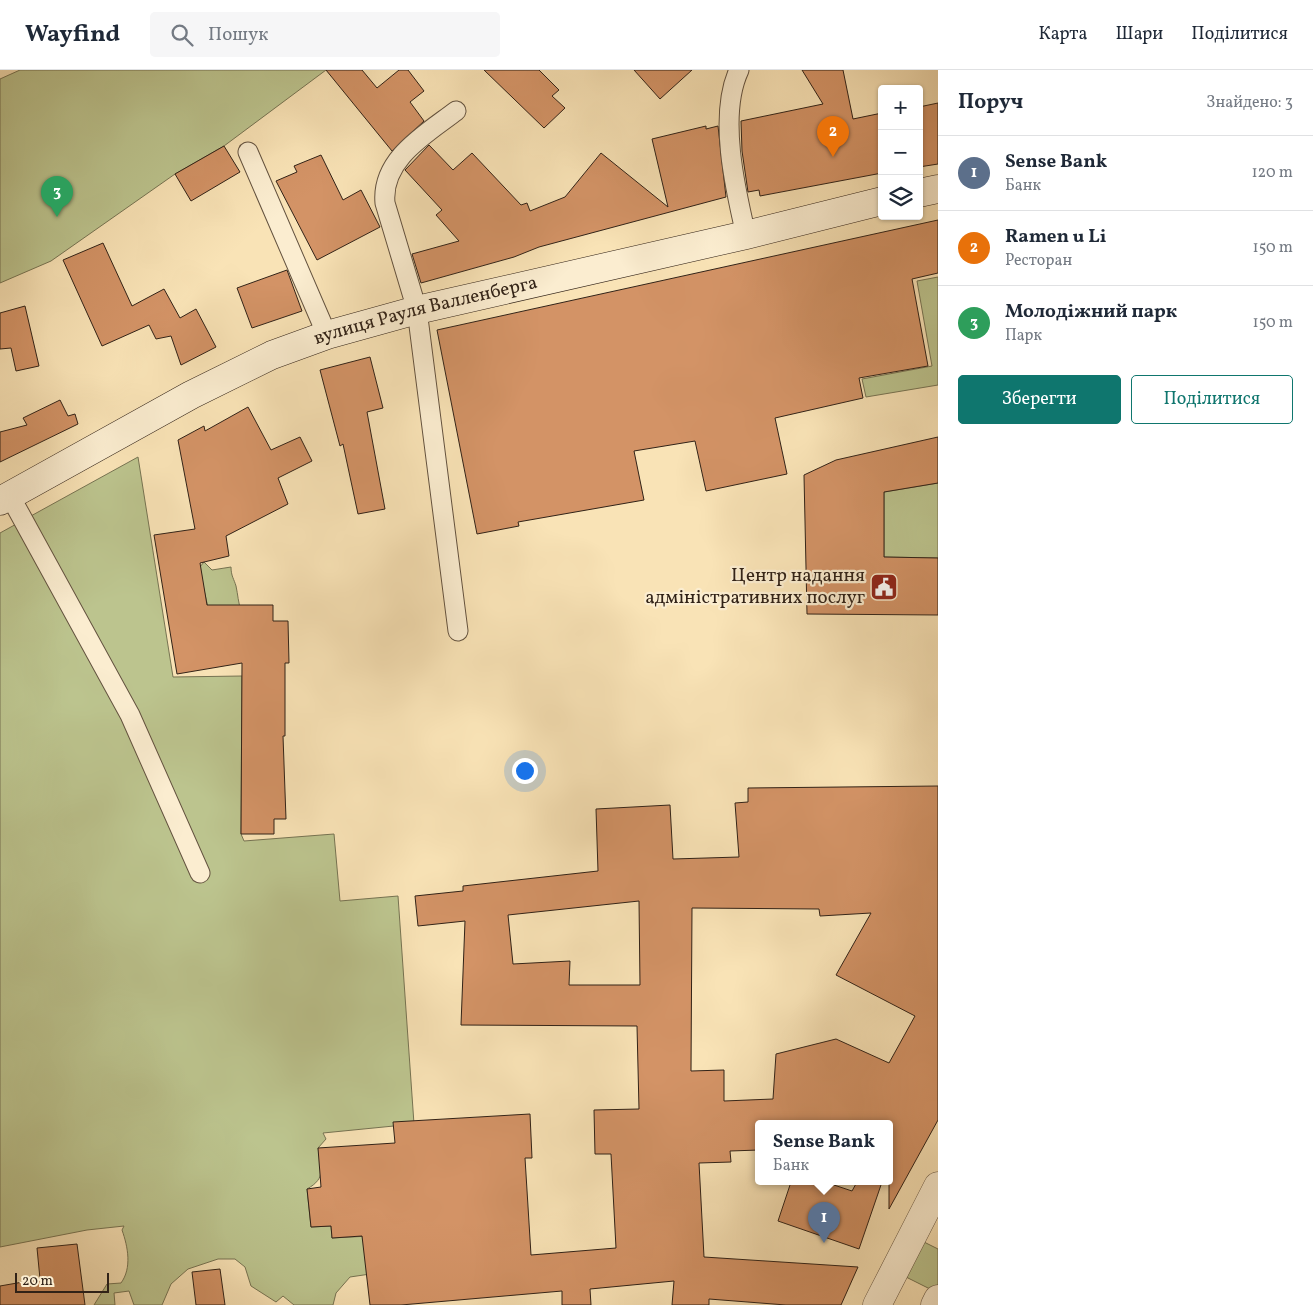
<!DOCTYPE html>
<html lang="uk">
<head>
<meta charset="utf-8">
<style>
	body { margin:0; font-family:Vollkorn,serif; background:#f6f6f7; color:#1f2937 }
	.controls { position:absolute; right:15px; top:15px; display:grid; overflow:hidden; border-radius:5px; box-shadow:0 1px 4px #0004 }
	.controls button { width:45px; height:45px; display:grid; place-items:center; padding:0; border:0; border-bottom:1px solid #e0e1e3; background:#fff; color:#1f2937; font:25px sans-serif }
	.scale { position:absolute; left:15px; bottom:12px; width:94px; box-sizing:border-box; padding-left:5px; border:2px solid #312217; border-top:0; font-size:14px; line-height:18px; white-space:nowrap; color:#312217; -webkit-text-stroke:4px #fbedd0; paint-order:stroke }
	.you { position:absolute; left:524px; top:700px; width:18px; height:18px; margin:-12px; border:4px solid #fff; border-radius:50%; background:#1a73e8; box-shadow:0 0 0 8px #1a73e833 }
	.badge { display:grid; place-items:center; width:32px; height:32px; border-radius:50%; background:#0f766e; color:#fff; font-size:16px; font-weight:700 }
	.pin { position:absolute; translate:-50% -41px; filter:drop-shadow(0 1px 2px #0008) }
	.pin::after { content:''; position:absolute; top:26px; width:18px; height:15px; background:inherit; clip-path:polygon(0 0,100% 0,50% 100%) }
	.popup { position:absolute; left:755px; top:1050px; width:138px; height:65px; box-sizing:border-box; display:grid; place-content:center; border-radius:5px; background:#fff; filter:drop-shadow(0 1px 4px #0005); font-size:16px; white-space:nowrap; color:#747a83 }
	.popup b { font-size:19px; color:#1f2937 }
	.popup::after { content:''; position:absolute; left:50%; top:100%; margin-left:-10px; border:10px solid transparent; border-top-color:#fff }
	.list { margin:0; padding:0; list-style:none }
	h2 { display:flex; justify-content:space-between; align-items:center; height:65px; margin:0; padding:0 20px; font-size:21px }
	h2 small { font-size:16px; font-weight:400; color:#747a83 }
	.list li { display:grid; grid-template-columns:32px 1fr auto; gap:15px; align-items:center; box-sizing:border-box; height:75px; padding:0 20px; border-top:1px solid #e0e1e3 }
	.list b { display:block; font-size:19px; white-space:nowrap }
	.list p { margin:0; font-size:16px; white-space:nowrap; color:#747a83 }
	.list em { font-size:16px; font-style:normal; color:#747a83 }
	.actions { display:flex; gap:10px; padding:15px 20px }
	.actions a { flex:1; padding:11px 0; border:1px solid #0f766e; border-radius:5px; text-align:center; font-size:18px; color:#0f766e }
	.actions .main { background:#0f766e; color:#fff }
	.icon { flex:none; width:28px; height:28px; fill:none; stroke:currentColor; stroke-width:2; stroke-linecap:round; stroke-linejoin:round }
	.map { position:relative; flex:none; width:938px; height:1235px; overflow:hidden }
	header { display:flex; align-items:center; gap:30px; box-sizing:border-box; height:70px; padding:0 25px; background:#fff; border-bottom:1px solid #e0e1e3 }
	header strong { font-size:24px }
	nav { display:flex; gap:28px; margin-inline-start:auto; font-size:18px }
	.search { width:350px; height:45px; background:#f6f6f7; display:flex; align-items:center; gap:12px; box-sizing:border-box; padding:0 18px; border-radius:5px; color:#747a83; font-size:19px }
	main { display:flex }
	aside { flex:1; background:#fff }
	.map>svg:first-child { display:block }
</style>
</head>
<body>
<header>
<strong>Wayfind</strong>
<div class="search"><svg class="icon" aria-label="search" viewBox="0 0 24 24"><circle cx="10" cy="10" r="6"/><path d="M15 15l6 6"/></svg>Пошук</div>
<nav><a>Карта</a><a>Шари</a><a>Поділитися</a></nav>
</header>
<main>
<div class="map">
<svg width="938" height="1235" viewBox="0 0 938 1235">
	<rect width="100%" height="100%" fill="#f9e3b6"/>
	<filter id="stains"><feTurbulence type="fractalNoise" baseFrequency=".004" numOctaves="4"/><feColorMatrix values="0 0 0 0 .2 0 0 0 0 .09 0 0 0 0 .02 0 0 0 .5 -.17"/></filter>
	<radialGradient id="worn" r=".72"><stop offset=".6" stop-color="#630" stop-opacity="0"/><stop offset="1" stop-color="#630" stop-opacity=".3"/></radialGradient>
	<g fill="#bcc48e" stroke="#767352">
		<path d="M 20,0 L 326,0 L 224,76 L 175,104 L 51,191 L 0,213 L 0,9 Z"/>
		<path d="M 938,207 L 938,315 L 866,327 L 862,309 L 932,296 L 917,211 Z"/>
		<path d="M 138,387 L 173,607 L 242,606 L 241,764 L 244,771 L 334,764 L 340,831 L 398,826 L 414,1054 L 323,1063 L 326,1069 L 318,1078 C 321,1097 327,1108 307,1119 L 311,1157 L 331,1156 L 332,1168 L 370,1166 L 377,1203 L 350,1207 L 336,1223 L 333,1235 L 294,1235 L 283,1226 L 276,1232 L 251,1216 L 245,1197 L 235,1189 L 218,1189 L 188,1199 L 171,1214 L 162,1235 L 134,1235 L 129,1221 L 114,1223 L 115,1235 L 94,1235 L 107,1214 L 121,1213 C 132,1198 128,1177 122,1160 L 124,1156 L 87,1160 L 0,1177 L 0,463 Z"/>
		<path d="M 938,413 L 938,488 L 884,487 L 884,422 Z"/>
		<path d="M 204,492 L 212,500 L 231,497 C 231,506 234,509 236,516 C 238,525 238,532 241,540 L 209,542 L 199,498 Z"/>
		<path d="M 916,1168 L 938,1179 L 938,1218 L 936,1222 L 898,1203 Z"/>
	</g>
	<g fill="#d39366" stroke="#312217" fill-rule="evenodd">
		<path d="M 326,0 L 362,0 L 377,18 L 399,0 L 408,0 L 424,21 L 410,32 L 424,51 L 392,81 Z"/>
		<path d="M 484,0 L 539,0 L 559,20 L 552,26 L 565,38 L 544,58 Z"/>
		<path d="M 634,0 L 692,0 L 660,29 Z"/>
		<path d="M 802,0 L 843,0 L 853,49 L 882,43 L 882,103 L 760,126 L 759,120 L 748,122 L 742,81 L 741,51 L 823,34 Z"/>
		<path d="M 938,33 L 938,94 L 919,97 L 919,37 Z"/>
		<path d="M 706,56 L 706,59 L 718,56 L 726,127 L 539,177 L 514,187 L 421,213 L 412,184 L 459,171 L 436,145 L 442,140 L 405,100 L 429,75 L 453,100 L 472,83 L 521,135 L 527,133 L 530,141 L 565,127 L 601,83 L 668,137 L 652,69 Z"/>
		<path d="M 224,76 L 240,102 L 191,131 L 175,104 Z"/>
		<path d="M 321,85 L 343,130 L 361,120 L 380,157 L 317,190 L 276,111 L 297,102 L 294,96 Z"/>
		<path d="M 938,150 L 938,203 L 912,209 L 928,296 L 859,308 L 863,328 L 775,348 L 787,404 L 706,421 L 695,371 L 634,381 L 644,430 L 518,452 L 519,456 L 477,464 L 437,260 Z"/>
		<path d="M 103,173 L 132,236 L 164,219 L 180,248 L 196,239 L 216,277 L 181,295 L 171,266 L 156,269 L 149,255 L 102,276 L 63,190 Z"/>
		<path d="M 287,200 L 302,241 L 252,258 L 237,218 Z"/>
		<path d="M 25,236 L 39,296 L 16,301 L 11,278 L 0,279 L 0,243 Z"/>
		<path d="M 370,287 L 383,338 L 367,342 L 385,439 L 358,444 L 343,374 L 340,376 L 320,300 Z"/>
		<path d="M 60,330 L 68,346 L 75,344 L 78,354 L 0,392 L 0,362 L 27,355 L 23,348 Z"/>
		<path d="M 248,337 L 271,380 L 300,367 L 312,391 L 278,408 L 288,434 L 226,466 L 229,486 L 200,493 L 207,535 L 273,535 L 273,551 L 288,551 L 289,593 L 285,593 L 285,666 L 283,666 L 286,749 L 274,749 L 274,764 L 241,764 L 242,593 L 177,604 L 154,465 L 195,459 L 178,370 L 204,356 L 205,361 Z"/>
		<path d="M 938,367 L 938,413 L 884,422 L 884,487 L 938,488 L 938,545 L 807,544 L 804,405 L 836,390 Z"/>
		<path d="M 938,716 L 938,1050 L 889,1139 L 889,1054 L 759,1054 L 759,1080 L 730,1081 L 731,1092 L 699,1093 L 704,1187 L 858,1197 L 841,1235 L 786,1235 L 709,1229 L 709,1235 L 672,1235 L 674,1211 L 590,1219 L 591,1235 L 562,1235 L 562,1221 L 401,1235 L 370,1235 L 362,1166 L 332,1168 L 331,1156 L 311,1157 L 307,1119 L 321,1117 L 318,1078 L 395,1073 L 393,1052 L 530,1044 L 532,1088 L 525,1088 L 531,1185 L 616,1178 L 611,1084 L 595,1084 L 594,1040 L 639,1039 L 637,956 L 461,955 L 465,851 L 418,856 L 415,826 L 463,821 L 463,816 L 598,801 L 596,739 L 670,735 L 673,789 L 739,787 L 735,733 L 748,732 L 748,718 ZM 639,831 L 640,915 L 569,915 L 570,891 L 513,894 L 508,845 ZM 692,838 L 819,839 L 820,846 L 871,843 L 836,905 L 915,946 L 889,993 L 836,969 L 776,984 L 773,1029 L 724,1031 L 724,1000 L 691,1001 Z"/>
		<path d="M 791,1112 L 825,1112 L 852,1121 L 857,1112 L 882,1112 L 859,1179 L 778,1151 Z"/>
		<path d="M 77,1174 L 85,1235 L 0,1235 L 0,1216 L 40,1209 L 37,1178 Z"/>
		<path d="M 220,1199 L 225,1235 L 196,1235 L 192,1202 Z"/>
	</g>
	<g fill="none" stroke-linecap="round" stroke-linejoin="round">
		<g stroke="#63523f" stroke-width="21">
			<g id="lane">
				<path d="M 739,0 C 718,45 735,118 746,165"/>
				<path d="M 456,41 C 426,64 381,89 385,133 L 417,240 L 458,561"/>
				<path d="M 248,82 L 327,265"/>
				<path d="M 10,426 L 130,645 L 200,803"/>
			</g>
		</g>
		<g stroke="#63523f" stroke-width="29">
			<g id="street">
				<path d="M 877,1235 L 938,1116"/>
				<path d="M 935,1235 L 938,1229"/>
			</g>
		</g>
		<g stroke="#312217" stroke-width="29">
			<g id="secondary">
				<path d="M 919,123 L 938,119"/>
				<path id="s1" d="M 0,431 L 191,325 L 272,285 L 327,265 L 417,240 L 746,165 L 882,131"/>
			</g>
		</g>
		<use href="#lane" stroke="#fbedd0" stroke-width="19"/>
		<use href="#street" stroke="#fbedd0" stroke-width="28"/>
		<use href="#secondary" stroke="#fbedd0" stroke-width="28"/>
	</g>
	<defs>
		<g id="civic-square" transform="scale(1.4375)"><rect x="-9" y="-9" width="18" height="18" rx="4" fill="#8f2418" stroke="#fbedd0"/><path d="M-.6-6.5H3V-4.5H.6V-3L4-1V1h2V6H-6V1h2V-1L-.6-3ZM-1.2 2.5V6h2.4V2.5Z" fill="#fff"/></g>
	</defs>
	<g fill-rule="evenodd">
		<use href="#civic-square" x="884" y="517"/>
	</g>
	<g text-anchor="middle" dominant-baseline="central" stroke-width="4.5" stroke-linejoin="round" paint-order="stroke">
		<g font-size="19" fill="#312217" stroke="#fbedd0">
			<text stroke="none"><textPath href="#s1" startOffset="469">вулиця Рауля Валленберга</textPath></text>
		</g>
		<g font-size="19" fill="#312217" stroke="#fbedd0" text-anchor="end">
			<text x="865" y="506">Центр надання<tspan x="865" dy="22">адміністративних послуг</tspan></text>
		</g>
	</g>
	<rect width="100%" height="100%" filter="url(#stains)"/>
	<rect width="100%" height="100%" fill="url(#worn)"/>
</svg>
<div class="controls">
<button>+</button>
<button>−</button>
<button><svg class="icon" aria-label="layers" viewBox="0 0 24 24"><path d="M12 4l9 5-9 5-9-5zM3 14l9 5 9-5"/></svg></button>
</div>
<div class="scale">20 m</div>
<div class="you"></div>
<div class="pin badge" style="left:824px;top:1173px;background:#5c6f8a">1</div>
<div class="popup"><b>Sense Bank</b>Банк</div>
<div class="pin badge" style="left:833px;top:87px;background:#e8710a">2</div>
<div class="pin badge" style="left:57px;top:147px;background:#2e9e5b">3</div>
</div>
<aside>
<h2>Поруч<small>Знайдено: 3</small></h2>
<ul class="list">
<li><span class="badge" style="background:#5c6f8a">1</span><div><b>Sense Bank</b><p>Банк</p></div><em>120 m</em></li>
<li><span class="badge" style="background:#e8710a">2</span><div><b>Ramen u Li</b><p>Ресторан</p></div><em>150 m</em></li>
<li><span class="badge" style="background:#2e9e5b">3</span><div><b>Молодіжний парк</b><p>Парк</p></div><em>150 m</em></li>
</ul>
<div class="actions"><a class="main">Зберегти</a><a>Поділитися</a></div>
</aside>
</main>
</body>
</html>
